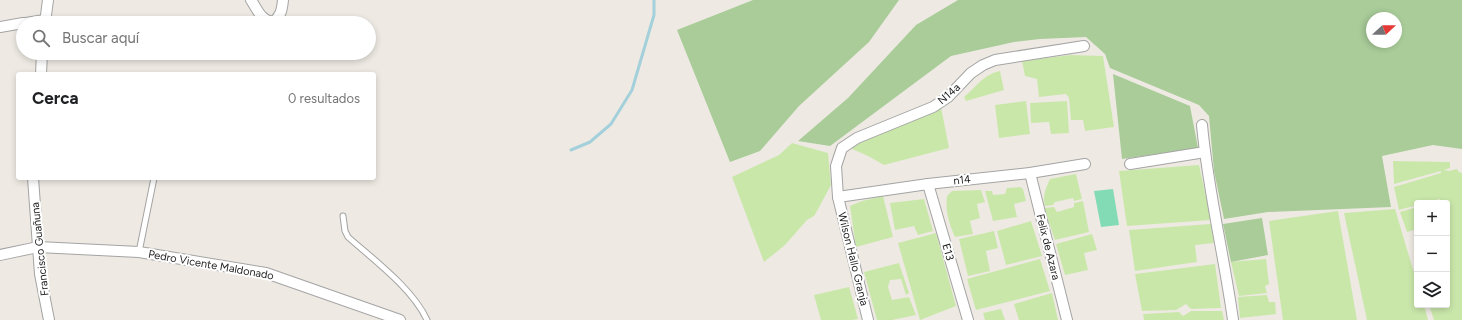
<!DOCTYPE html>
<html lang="es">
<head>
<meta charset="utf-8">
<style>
	body { margin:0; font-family:Figtree,sans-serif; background:#f2f2f2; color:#202124 }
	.controls { position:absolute; right:12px; bottom:12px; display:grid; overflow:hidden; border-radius:4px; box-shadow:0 2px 6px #0003 }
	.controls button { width:36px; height:36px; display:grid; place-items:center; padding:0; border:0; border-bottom:1px solid #e0e0e0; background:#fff; color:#202124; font:20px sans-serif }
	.compass { position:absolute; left:1366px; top:12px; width:36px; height:36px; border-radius:50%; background:#fff; box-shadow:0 2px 6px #0003; rotate:68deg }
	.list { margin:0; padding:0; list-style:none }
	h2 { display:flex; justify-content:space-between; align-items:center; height:52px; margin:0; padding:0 16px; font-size:17px }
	h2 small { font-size:13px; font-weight:400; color:#757577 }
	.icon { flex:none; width:22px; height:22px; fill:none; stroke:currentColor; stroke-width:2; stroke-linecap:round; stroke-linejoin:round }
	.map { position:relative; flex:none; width:1462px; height:320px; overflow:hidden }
	.search { position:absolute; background:#fff; box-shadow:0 2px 6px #0003; left:16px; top:16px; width:360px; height:44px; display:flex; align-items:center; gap:10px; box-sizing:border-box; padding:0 14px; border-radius:22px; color:#757577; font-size:15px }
	.panel { position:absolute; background:#fff; box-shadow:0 2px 6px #0003; left:16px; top:72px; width:360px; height:108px; border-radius:4px }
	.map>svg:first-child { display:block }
</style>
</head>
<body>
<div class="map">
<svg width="1462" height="320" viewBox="0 0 1462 320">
	<rect width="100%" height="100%" fill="#eeeae3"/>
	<g fill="#cae7aa">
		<path d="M 1071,55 L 1103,56 L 1114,127 L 1085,131 L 1083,120 L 1071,120 L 1069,98 L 1066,94 L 1039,97 L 1037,79 L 1025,76 L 1022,61 Z"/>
		<path d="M 1000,71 L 1004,90 L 966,101 L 964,97 C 976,87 984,74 1000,71 Z"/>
		<path d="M 1026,101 L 1030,134 L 999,138 L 995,105 Z"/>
		<path d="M 1067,101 L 1069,133 L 1051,134 L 1049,122 L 1031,123 L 1030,103 Z"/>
		<path d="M 941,107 L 949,148 L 884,165 L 868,156 L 850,148 L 899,124 Z"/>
		<path d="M 792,143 L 828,153 L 831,185 L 817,211 L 814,216 L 807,220 L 785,245 L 764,262 L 732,177 L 779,155 Z"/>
		<path d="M 1393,161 L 1450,162 L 1450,168 L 1444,170 L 1449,171 L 1457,169 L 1459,172 L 1462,173 L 1462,320 L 1434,320 L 1429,305 L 1447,305 L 1447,203 L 1433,203 L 1440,201 L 1440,199 L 1424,203 L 1417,203 L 1417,205 L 1399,210 L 1394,187 L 1441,173 L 1441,171 L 1394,184 Z"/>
		<path d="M 1199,165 L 1211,220 L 1127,226 L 1119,171 Z"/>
		<path d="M 1076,174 L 1082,199 L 1074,201 L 1073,198 L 1055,202 L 1053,205 L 1045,206 C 1042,196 1046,188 1050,179 Z"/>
		<path d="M 1020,187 L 1023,189 L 1026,201 L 1014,204 L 1017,217 L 993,221 L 985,191 L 992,191 L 993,195 L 1005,194 L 1007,188 Z"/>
		<path d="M 981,190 L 985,202 L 977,204 L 980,218 L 970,221 L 973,234 L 955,237 C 949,224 945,210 947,196 L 952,191 Z"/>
		<path d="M 883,196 L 893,237 L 856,247 L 850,206 L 862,201 Z"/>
		<path d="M 924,199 L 933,231 L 918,235 L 914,226 L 895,230 L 890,203 Z"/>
		<path d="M 1083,201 L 1089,232 L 1055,240 L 1044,208 L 1054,207 L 1057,212 L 1074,207 L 1074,203 Z"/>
		<path d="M 1417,207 L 1417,229 L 1407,232 L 1400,212 Z"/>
		<path d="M 1395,209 L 1417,283 L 1417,305 L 1424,305 L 1428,320 L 1367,320 L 1344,213 Z"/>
		<path d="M 1338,211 L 1357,320 L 1283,320 L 1269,221 Z"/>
		<path d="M 1031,221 L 1042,256 L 1006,265 L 997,231 Z"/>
		<path d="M 1211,224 L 1214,243 L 1195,245 L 1197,262 L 1135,271 L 1129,230 Z"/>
		<path d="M 994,231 L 998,248 L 986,251 L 990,271 L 968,276 L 959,239 Z"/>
		<path d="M 936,233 L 956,306 L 920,320 L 898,243 Z"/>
		<path d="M 1092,234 L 1097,250 L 1084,253 L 1088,270 L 1065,275 L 1056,244 Z"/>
		<path d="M 1040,259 L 1050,291 L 976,310 L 967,279 Z"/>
		<path d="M 1266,259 L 1269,284 L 1265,286 L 1267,293 L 1239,296 L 1231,262 Z"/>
		<path d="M 899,263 L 909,293 L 906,295 L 901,279 L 890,280 L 888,287 L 892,300 L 909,297 L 916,315 L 892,320 L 877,320 L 864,272 Z"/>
		<path d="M 1215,264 L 1221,308 L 1191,309 L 1186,304 L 1176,310 L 1142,311 L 1135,274 Z"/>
		<path d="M 849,287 L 858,319 L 852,320 L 821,320 L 814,295 Z"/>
		<path d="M 1052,293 L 1058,320 L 1019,320 L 1014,304 Z"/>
		<path d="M 1267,295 L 1269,302 L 1275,302 L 1276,314 L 1240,318 L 1238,297 Z"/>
		<path d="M 1001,309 L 1005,320 L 985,320 L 983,313 Z"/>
		<path d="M 1191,311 L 1222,311 L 1224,320 L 1144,320 L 1143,314 L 1179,312 L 1183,316 Z"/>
	</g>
	<g fill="#a9cc99" fill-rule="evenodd">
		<path d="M 753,0 L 899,0 L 869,42 L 799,106 L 760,151 L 730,162 L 677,30 Z"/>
		<path d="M 958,0 L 1462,0 L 1462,149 L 1433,145 L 1382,156 L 1391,207 L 1268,212 L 1224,219 L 1214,171 L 1209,116 L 1199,105 L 1110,68 L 1105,54 L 1086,37 L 1040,39 L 1014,42 L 951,56 L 830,146 L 798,141 L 848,98 L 916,25 ZM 1372,18 L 1396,18 L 1396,42 L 1372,42 Z"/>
		<path d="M 1113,74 L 1190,106 L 1198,148 L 1122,159 Z"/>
		<path d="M 1262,218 L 1268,255 L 1231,262 L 1223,224 Z"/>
	</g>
	<path fill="#83dbb6" d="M 1113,189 L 1119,225 L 1101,227 L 1094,191 Z"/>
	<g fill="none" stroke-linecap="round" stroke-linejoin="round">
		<path stroke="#a4d0db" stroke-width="3" d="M 571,150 L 590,142 L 611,124 L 632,90 L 654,15 L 654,0"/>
		<g stroke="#a4a4a4" stroke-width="7">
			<g id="lane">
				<path d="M 343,216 L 345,231 L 348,237 C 374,260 413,289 427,320"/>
				<path d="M 139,252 L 154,178"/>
			</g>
		</g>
		<g stroke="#a4a4a4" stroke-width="12">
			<g id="street">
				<path d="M 251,0 C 257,9 261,21 273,22 C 281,16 282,10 283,0"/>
				<path d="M 26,23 L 45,20"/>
				<path d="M 45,23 L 48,0"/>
				<path d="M 0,27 L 23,23"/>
				<path d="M 41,74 L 42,53"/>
				<path d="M 1202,125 C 1208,191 1224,255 1233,320"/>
				<path d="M 1130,164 L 1205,152"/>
				<path d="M 1030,173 L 1067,320"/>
				<path d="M 33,178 L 40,274 L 49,320"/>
				<path d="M 928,184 L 968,320"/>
				<path d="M 838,197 L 928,184 L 1030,173 L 1085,164"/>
				<path d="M 0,255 L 38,247 L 139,252 L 266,273 L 400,320"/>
				<path d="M 868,320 L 838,197 L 836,166 L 842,148 L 857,138 L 933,107 L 948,97 L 971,73 L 983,65 L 995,60 L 1084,46"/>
			</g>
		</g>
		<use href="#lane" stroke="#fff" stroke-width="5"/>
		<use href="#street" stroke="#fff" stroke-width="10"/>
	</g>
	<g text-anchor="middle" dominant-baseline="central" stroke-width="4" stroke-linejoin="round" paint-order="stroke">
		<g font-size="11" fill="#1d1d1d" stroke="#fff">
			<text transform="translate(949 94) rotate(-41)">N14a</text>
			<text transform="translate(962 180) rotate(-6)">n14</text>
			<text transform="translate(1048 247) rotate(76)">Felix de Azara</text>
			<text transform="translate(40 249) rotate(-96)">Francisco Guañuna</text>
			<text transform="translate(948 252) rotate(74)">E13</text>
			<text transform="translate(853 259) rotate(76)">Wilson Hallo Granja</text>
			<text transform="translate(211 265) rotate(10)">Pedro Vicente Maldonado</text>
		</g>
	</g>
</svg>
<div class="controls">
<button>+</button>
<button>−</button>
<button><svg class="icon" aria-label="layers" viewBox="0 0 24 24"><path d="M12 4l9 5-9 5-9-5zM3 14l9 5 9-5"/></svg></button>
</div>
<svg class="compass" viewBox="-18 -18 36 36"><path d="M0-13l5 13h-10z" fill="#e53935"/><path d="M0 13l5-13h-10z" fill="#757577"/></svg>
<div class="search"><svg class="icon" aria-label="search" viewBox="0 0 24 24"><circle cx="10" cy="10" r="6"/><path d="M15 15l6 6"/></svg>Buscar aquí</div>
<section class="panel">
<h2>Cerca<small>0 resultados</small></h2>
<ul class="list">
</ul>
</section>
</div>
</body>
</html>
